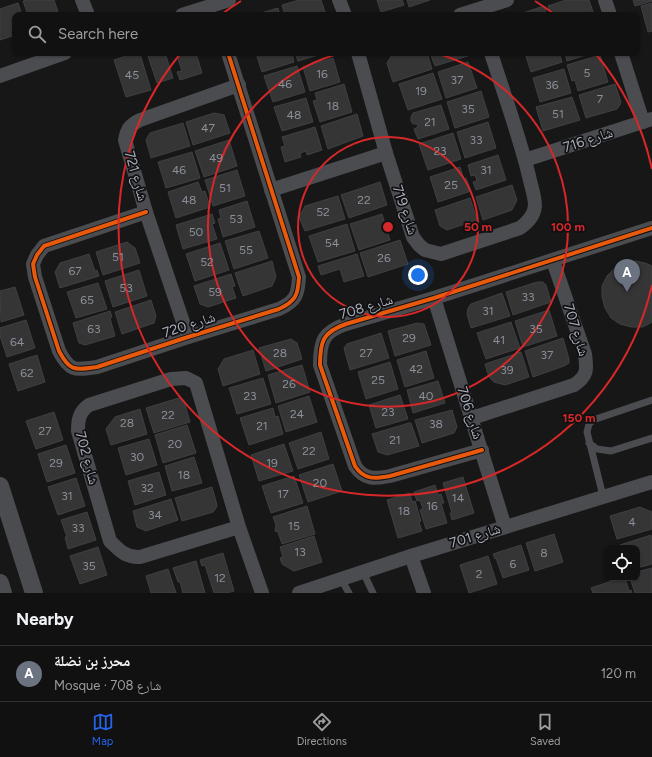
<!DOCTYPE html>
<html lang="en">
<head>
<meta charset="utf-8">
<style>
	body { margin:0; font-family:Figtree,"Noto Naskh Arabic",sans-serif; background:#1a1a1a; color:#f1f3f6 }
	.controls { position:absolute; right:12px; bottom:12px; display:grid; overflow:hidden; border-radius:8px; box-shadow:0 1px 3px #0004 }
	.controls button { width:36px; height:36px; display:grid; place-items:center; padding:0; border:0; border-bottom:1px solid #303131; background:#111; color:#f1f3f6; font:20px sans-serif }
	.you { position:absolute; left:418px; top:275px; width:14px; height:14px; margin:-10px; border:3px solid #fff; border-radius:50%; background:#1a73e8; box-shadow:0 0 0 6px #1a73e833 }
	.badge { display:grid; place-items:center; width:26px; height:26px; border-radius:50%; background:#2563eb; color:#fff; font-size:13px; font-weight:700 }
	.pin { position:absolute; translate:-50% -33px; filter:drop-shadow(0 1px 2px #0008) }
	.pin::after { content:''; position:absolute; top:21px; width:14px; height:12px; background:inherit; clip-path:polygon(0 0,100% 0,50% 100%) }
	.list { margin:0; padding:0; list-style:none }
	h2 { display:flex; justify-content:space-between; align-items:center; height:52px; margin:0; padding:0 16px; font-size:17px }
	h2 small { font-size:13px; font-weight:400; color:#9c9d9f }
	.list li { display:grid; grid-template-columns:26px 1fr auto; gap:12px; align-items:center; box-sizing:border-box; height:56px; padding:0 16px; border-top:1px solid #303131 }
	.list b { display:block; font-size:15px; white-space:nowrap }
	.list p { margin:0; font-size:13px; white-space:nowrap; color:#9c9d9f }
	.list em { font-size:13px; font-style:normal; color:#9c9d9f }
	.icon { flex:none; width:22px; height:22px; fill:none; stroke:currentColor; stroke-width:2; stroke-linecap:round; stroke-linejoin:round }
	.map { position:relative; flex:none; width:652px; height:593px; overflow:hidden }
	.search { position:absolute; background:#111; box-shadow:0 1px 3px #0004; left:12px; right:12px; top:12px; height:44px; display:flex; align-items:center; gap:10px; box-sizing:border-box; padding:0 14px; border-radius:8px; color:#9c9d9f; font-size:15px }
	.sheet { height:108px; background:#111 }
	nav { display:flex; justify-content:space-around; align-items:center; box-sizing:border-box; height:56px; border-top:1px solid #303131; background:#111; font-size:11px; color:#9c9d9f }
	nav a { display:grid; justify-items:center; gap:2px }
	nav .on { color:#2563eb }
	.map>svg:first-child { display:block }
</style>
</head>
<body>
<div class="map">
<svg width="652" height="593" viewBox="0 0 652 593">
	<rect width="100%" height="100%" fill="#171717"/>
	<g fill="#353536" stroke="#3f4043">
		<path d="M 28,0 L 54,0 L 59,15 L 28,15 L 23,1 Z"/>
		<path d="M 299,0 L 321,0 L 326,15 L 285,15 L 282,5 Z"/>
		<path d="M 377,0 L 402,0 L 404,5 L 381,12 Z"/>
		<path d="M 407,0 L 430,0 L 409,7 Z"/>
		<path d="M 566,0 L 589,0 L 594,15 L 551,15 L 548,6 Z"/>
		<path d="M 633,0 L 652,0 L 652,1 L 635,6 Z"/>
		<path d="M 18,3 L 22,15 L 15,15 L 15,35 L 0,40 L 0,9 Z"/>
		<path d="M 652,3 L 652,31 L 648,32 L 641,6 Z"/>
		<path d="M 544,6 L 547,15 L 517,15 Z"/>
		<path d="M 278,8 L 280,15 L 254,15 Z"/>
		<path d="M 135,53 L 136,56 L 140,54 L 151,90 L 126,97 L 114,60 Z"/>
		<path d="M 159,53 L 165,53 L 173,78 L 157,83 L 148,56 Z"/>
		<path d="M 176,53 L 196,53 L 202,73 L 180,80 L 177,72 L 182,71 Z"/>
		<path d="M 256,53 L 292,53 L 294,62 L 262,72 Z"/>
		<path d="M 295,53 L 325,53 L 298,61 Z"/>
		<path d="M 397,53 L 427,53 L 432,69 L 393,82 L 387,63 L 392,55 Z"/>
		<path d="M 430,53 L 473,53 L 474,54 L 435,66 Z"/>
		<path d="M 525,53 L 559,53 L 562,62 L 531,72 Z"/>
		<path d="M 565,53 L 592,53 L 567,61 Z"/>
		<path d="M 600,55 L 608,82 L 578,91 L 575,80 L 572,81 L 567,65 Z"/>
		<path d="M 333,58 L 340,82 L 310,91 L 303,67 Z"/>
		<path d="M 468,62 L 477,88 L 446,98 L 438,72 Z"/>
		<path d="M 297,66 L 305,92 L 273,102 L 264,76 Z"/>
		<path d="M 564,69 L 571,93 L 540,102 L 533,78 Z"/>
		<path d="M 433,73 L 442,99 L 408,110 L 399,84 Z"/>
		<path d="M 344,84 L 352,112 L 320,122 L 313,101 L 317,100 L 315,93 Z"/>
		<path d="M 615,84 L 621,102 L 620,105 L 617,109 L 586,118 L 579,95 Z"/>
		<path d="M 481,91 L 489,117 L 455,128 L 447,102 Z"/>
		<path d="M 572,97 L 580,120 L 543,131 L 536,107 Z"/>
		<path d="M 306,98 L 313,122 L 282,131 L 274,107 Z"/>
		<path d="M 441,105 L 449,129 L 418,139 L 414,129 L 418,127 L 417,124 L 413,124 L 411,121 L 411,117 L 413,113 Z"/>
		<path d="M 214,113 L 224,115 L 230,133 L 193,145 L 186,122 Z"/>
		<path d="M 357,114 L 363,136 L 328,149 L 321,126 Z"/>
		<path d="M 488,122 L 496,148 L 465,158 L 457,132 Z"/>
		<path d="M 183,123 L 190,146 L 151,158 L 146,140 L 150,133 Z"/>
		<path d="M 315,127 L 322,150 L 307,155 L 306,151 L 300,153 L 301,157 L 285,162 L 281,147 L 285,146 L 282,137 Z"/>
		<path d="M 453,133 L 461,159 L 428,170 L 419,144 Z"/>
		<path d="M 229,140 L 237,166 L 204,177 L 195,151 Z"/>
		<path d="M 192,152 L 200,178 L 166,188 L 158,162 Z"/>
		<path d="M 498,155 L 506,180 L 476,190 L 473,182 L 477,181 L 475,175 L 471,176 L 468,165 Z"/>
		<path d="M 460,167 L 464,179 L 466,178 L 471,191 L 438,202 L 430,177 Z"/>
		<path d="M 237,170 L 245,196 L 213,206 L 205,180 Z"/>
		<path d="M 198,182 L 202,192 L 205,191 L 210,207 L 176,218 L 168,192 Z"/>
		<path d="M 380,182 L 387,205 L 349,218 L 341,195 Z"/>
		<path d="M 512,185 L 517,200 L 512,210 L 483,220 L 476,197 Z"/>
		<path d="M 338,196 L 345,219 L 305,231 L 299,217 L 305,206 Z"/>
		<path d="M 470,198 L 477,220 L 447,230 L 440,226 L 435,210 Z"/>
		<path d="M 247,201 L 255,227 L 223,237 L 218,219 L 221,218 L 219,210 Z"/>
		<path d="M 212,214 L 215,223 L 212,224 L 217,239 L 183,249 L 176,225 Z"/>
		<path d="M 382,214 L 390,240 L 359,250 L 350,224 Z"/>
		<path d="M 347,224 L 355,251 L 318,262 L 309,236 Z"/>
		<path d="M 259,231 L 268,258 L 234,269 L 225,241 Z"/>
		<path d="M 400,240 L 408,264 L 368,277 L 360,253 Z"/>
		<path d="M 127,242 L 135,248 L 140,263 L 103,275 L 96,252 Z"/>
		<path d="M 220,243 L 229,270 L 195,281 L 186,254 Z"/>
		<path d="M 89,254 L 95,271 L 97,270 L 99,276 L 60,288 L 55,272 L 60,263 Z"/>
		<path d="M 357,254 L 364,276 L 344,282 L 340,269 L 321,275 L 318,266 Z"/>
		<path d="M 272,261 L 276,277 L 272,286 L 243,296 L 235,273 Z"/>
		<path d="M 635,261 L 645,263 L 652,266 L 652,322 L 643,327 L 631,327 L 620,324 L 611,318 L 605,308 L 602,297 L 602,286 L 607,276 L 615,268 L 624,263 Z"/>
		<path d="M 139,270 L 147,296 L 113,307 L 105,281 Z"/>
		<path d="M 231,274 L 235,286 L 232,287 L 236,298 L 208,307 L 200,304 L 194,286 Z"/>
		<path d="M 537,282 L 543,282 L 546,285 L 551,302 L 513,315 L 506,292 Z"/>
		<path d="M 98,283 L 107,309 L 76,318 L 67,292 Z"/>
		<path d="M 15,287 L 24,315 L 1,322 L 0,291 Z"/>
		<path d="M 502,293 L 510,316 L 471,328 L 467,314 L 468,308 L 471,304 Z"/>
		<path d="M 151,300 L 156,316 L 154,323 L 122,334 L 115,312 Z"/>
		<path d="M 549,310 L 557,336 L 523,347 L 515,321 Z"/>
		<path d="M 110,311 L 112,317 L 110,318 L 115,336 L 85,345 L 79,343 L 73,323 Z"/>
		<path d="M 26,320 L 35,348 L 7,357 L 0,336 L 0,328 Z"/>
		<path d="M 511,322 L 520,348 L 486,359 L 477,333 Z"/>
		<path d="M 417,323 L 424,324 L 431,345 L 395,356 L 388,331 Z"/>
		<path d="M 381,333 L 389,358 L 350,370 L 344,348 L 347,344 Z"/>
		<path d="M 563,338 L 569,359 L 569,363 L 564,366 L 533,377 L 525,351 Z"/>
		<path d="M 291,339 L 297,343 L 302,359 L 266,371 L 259,348 Z"/>
		<path d="M 253,350 L 260,374 L 223,386 L 218,369 L 224,359 Z"/>
		<path d="M 426,351 L 434,378 L 405,387 L 397,360 Z"/>
		<path d="M 521,352 L 529,377 L 505,385 L 494,382 L 489,377 L 485,364 Z"/>
		<path d="M 37,355 L 45,382 L 18,391 L 9,364 Z"/>
		<path d="M 390,362 L 398,389 L 366,399 L 358,372 Z"/>
		<path d="M 302,365 L 310,392 L 276,403 L 268,375 Z"/>
		<path d="M 263,378 L 271,404 L 237,414 L 229,388 Z"/>
		<path d="M 438,381 L 445,403 L 413,413 L 407,390 Z"/>
		<path d="M 400,395 L 408,419 L 376,428 L 369,405 Z"/>
		<path d="M 309,396 L 317,422 L 286,432 L 278,406 Z"/>
		<path d="M 179,398 L 184,401 L 190,422 L 154,433 L 146,408 Z"/>
		<path d="M 273,408 L 275,417 L 278,416 L 283,434 L 249,445 L 240,418 Z"/>
		<path d="M 140,409 L 147,434 L 111,445 L 106,429 L 115,417 Z"/>
		<path d="M 452,410 L 457,427 L 454,433 L 422,443 L 415,420 Z"/>
		<path d="M 54,412 L 63,440 L 36,449 L 26,421 Z"/>
		<path d="M 409,423 L 411,423 L 419,446 L 387,455 L 378,452 L 372,434 Z"/>
		<path d="M 187,425 L 196,453 L 163,463 L 155,435 Z"/>
		<path d="M 321,432 L 329,459 L 298,469 L 289,443 Z"/>
		<path d="M 149,439 L 157,465 L 126,475 L 118,448 Z"/>
		<path d="M 284,444 L 293,471 L 259,481 L 251,455 Z"/>
		<path d="M 66,445 L 75,473 L 47,482 L 38,454 Z"/>
		<path d="M 194,457 L 202,483 L 172,491 L 165,466 Z"/>
		<path d="M 333,464 L 342,491 L 308,502 L 299,475 Z"/>
		<path d="M 159,472 L 166,495 L 135,505 L 128,481 Z"/>
		<path d="M 294,476 L 303,503 L 271,513 L 262,486 Z"/>
		<path d="M 463,477 L 474,513 L 452,520 L 450,513 L 452,513 L 443,483 Z"/>
		<path d="M 76,478 L 85,506 L 58,515 L 48,487 Z"/>
		<path d="M 435,485 L 438,495 L 441,494 L 444,503 L 441,503 L 447,523 L 426,529 L 420,510 L 423,509 L 420,500 L 417,501 L 414,492 Z"/>
		<path d="M 212,487 L 217,505 L 216,508 L 213,512 L 182,521 L 175,498 Z"/>
		<path d="M 410,493 L 412,502 L 415,501 L 421,521 L 419,522 L 422,531 L 398,538 L 387,500 Z"/>
		<path d="M 171,499 L 178,520 L 146,531 L 137,527 L 133,511 Z"/>
		<path d="M 307,506 L 315,534 L 282,544 L 278,532 L 275,531 L 276,525 L 273,517 Z"/>
		<path d="M 640,507 L 652,512 L 652,529 L 617,539 L 610,516 Z"/>
		<path d="M 87,512 L 96,540 L 68,549 L 65,537 L 67,537 L 61,520 Z"/>
		<path d="M 554,534 L 563,562 L 535,571 L 526,543 Z"/>
		<path d="M 651,535 L 652,539 L 652,564 L 637,568 L 637,548 L 621,548 L 620,545 Z"/>
		<path d="M 314,536 L 322,562 L 294,571 L 282,564 L 280,558 L 283,557 L 280,547 Z"/>
		<path d="M 521,545 L 529,570 L 503,578 L 496,558 L 495,559 L 493,554 Z"/>
		<path d="M 98,547 L 107,575 L 80,584 L 70,556 Z"/>
		<path d="M 223,553 L 234,591 L 227,593 L 214,593 L 205,565 L 202,566 L 200,560 Z"/>
		<path d="M 488,556 L 497,584 L 469,593 L 460,565 Z"/>
		<path d="M 196,561 L 205,593 L 183,593 L 180,582 L 178,582 L 173,568 Z"/>
		<path d="M 652,568 L 652,593 L 635,593 L 630,578 L 637,578 L 637,572 Z"/>
		<path d="M 168,569 L 176,593 L 151,593 L 146,576 Z"/>
		<path d="M 621,578 L 625,578 L 629,591 L 631,590 L 632,593 L 593,593 L 591,588 Z"/>
	</g>
	<g fill="none" stroke-linecap="round" stroke-linejoin="round">
		<g stroke="#4b4c50" stroke-width="7">
			<path d="M 589,443 L 597,449 L 611,451 L 652,438"/>
			<path d="M 603,496 L 587,432 L 589,424 L 593,420 L 652,400"/>
			<path d="M 363,572 L 373,593"/>
			<path d="M 341,579 L 349,593"/>
		</g>
		<g stroke="#4b4c50" stroke-width="14">
			<path d="M 82,0 L 88,15"/>
			<path d="M 339,0 L 345,15"/>
			<path d="M 605,0 L 610,15"/>
			<path d="M 182,15 L 229,0"/>
			<path d="M 460,15 L 507,0"/>
			<path d="M 358,53 L 386,153 L 413,237 L 419,245 L 425,250 L 441,254 L 520,228 C 528,222 534,216 535,206 C 535,196 531,186 529,176 C 519,135 504,94 491,53"/>
			<path d="M 621,53 L 643,122"/>
			<path d="M 0,76 L 65,53"/>
			<path d="M 525,160 L 652,119"/>
			<path d="M 271,190 L 386,153"/>
			<path d="M 146,212 L 44,246 L 37,255 L 33,264 L 35,277 L 59,351 C 70,372 75,370 97,367 L 188,337 L 279,309 C 296,301 298,295 299,277 L 228,53"/>
			<path d="M 434,298 L 505,527"/>
			<path d="M 188,337 L 146,212 L 125,140 C 127,129 130,125 140,120 L 239,85"/>
			<path d="M 472,418 L 574,385 C 588,376 587,369 585,354 L 553,261"/>
			<path d="M 482,450 L 390,476 C 375,479 364,480 355,466 L 320,365 C 320,341 323,332 346,324 L 434,298 L 652,228"/>
			<path d="M 239,527 L 140,557 C 126,558 119,550 110,541 L 78,431 C 78,420 79,412 89,405 L 171,379 L 186,378 L 196,383 L 239,527 L 262,593"/>
			<path d="M 411,556 L 424,593"/>
			<path d="M 299,593 L 411,556 L 652,482"/>
		</g>
		<g stroke="#4b4c50" stroke-width="18">
			<path d="M 0,486 L 34,593"/>
			<path d="M 0,583 L 3,593"/>
		</g>
		<g stroke="#111113" stroke-width="6">
			<g id="cycleway">
				<path d="M 146,212 L 44,246 L 37,255 L 33,264 L 35,277 L 59,351 C 70,372 75,370 97,367 L 188,337 L 279,309 C 296,301 298,295 299,277 L 228,53"/>
				<path d="M 482,450 L 390,476 C 375,479 364,480 355,466 L 320,365 C 320,341 323,332 346,324 L 434,298 L 652,228"/>
			</g>
		</g>
		<use href="#cycleway" stroke="#e8590c" stroke-width="4"/>
	</g>
	<g fill="none" stroke="#d62828" stroke-width="2">
		<circle cx="388" cy="227" r="90"/>
		<path d="M435 53A180 180 0 1 1 341 53"/>
		<path d="M652 285A270 270 0 1 1 181 53M222 14A270 270 0 0 1 241 1M535 1A270 270 0 0 1 554 14M595 53A270 270 0 0 1 652 169"/>
	</g>
	<g text-anchor="middle" dominant-baseline="central" stroke-width="3.5" stroke-linejoin="round" paint-order="stroke">
		<g font-size="12" fill="#8b8f98">
			<text x="587" y="73">5</text>
			<text x="322" y="74">16</text>
			<text x="132" y="75">45</text>
			<text x="457" y="80">37</text>
			<text x="285" y="84">46</text>
			<text x="552" y="85">36</text>
			<text x="421" y="91">19</text>
			<text x="600" y="99">7</text>
			<text x="333" y="106">18</text>
			<text x="468" y="109">35</text>
			<text x="558" y="114">51</text>
			<text x="294" y="115">48</text>
			<text x="430" y="122">21</text>
			<text x="208" y="128">47</text>
			<text x="476" y="140">33</text>
			<text x="440" y="151">23</text>
			<text x="216" y="158">49</text>
			<text x="179" y="170">46</text>
			<text x="486" y="170">31</text>
			<text x="451" y="185">25</text>
			<text x="225" y="188">51</text>
			<text x="189" y="200">48</text>
			<text x="364" y="200">22</text>
			<text x="323" y="212">52</text>
			<text x="236" y="219">53</text>
			<text x="196" y="232">50</text>
			<text x="332" y="243">54</text>
			<text x="246" y="250">55</text>
			<text x="118" y="257">51</text>
			<text x="384" y="258">26</text>
			<text x="207" y="262">52</text>
			<text x="75" y="271">67</text>
			<text x="126" y="288">53</text>
			<text x="215" y="292">59</text>
			<text x="528" y="297">33</text>
			<text x="87" y="300">65</text>
			<text x="488" y="311">31</text>
			<text x="94" y="329">63</text>
			<text x="536" y="329">35</text>
			<text x="409" y="338">29</text>
			<text x="499" y="340">41</text>
			<text x="17" y="342">64</text>
			<text x="280" y="353">28</text>
			<text x="366" y="353">27</text>
			<text x="547" y="355">37</text>
			<text x="416" y="369">42</text>
			<text x="507" y="370">39</text>
			<text x="27" y="373">62</text>
			<text x="378" y="380">25</text>
			<text x="289" y="384">26</text>
			<text x="250" y="396">23</text>
			<text x="426" y="396">40</text>
			<text x="388" y="412">23</text>
			<text x="297" y="414">24</text>
			<text x="168" y="415">22</text>
			<text x="127" y="423">28</text>
			<text x="436" y="424">38</text>
			<text x="262" y="426">21</text>
			<text x="45" y="431">27</text>
			<text x="395" y="440">21</text>
			<text x="175" y="444">20</text>
			<text x="309" y="451">22</text>
			<text x="137" y="457">30</text>
			<text x="56" y="463">29</text>
			<text x="272" y="463">19</text>
			<text x="184" y="475">18</text>
			<text x="320" y="483">20</text>
			<text x="147" y="488">32</text>
			<text x="283" y="494">17</text>
			<text x="67" y="496">31</text>
			<text x="458" y="498">14</text>
			<text x="432" y="506">16</text>
			<text x="404" y="511">18</text>
			<text x="155" y="515">34</text>
			<text x="632" y="522">4</text>
			<text x="294" y="526">15</text>
			<text x="78" y="528">33</text>
			<text x="300" y="552">13</text>
			<text x="544" y="553">8</text>
			<text x="513" y="564">6</text>
			<text x="89" y="566">35</text>
			<text x="479" y="574">2</text>
			<text x="220" y="578">12</text>
		</g>
		<g font-size="14" fill="#a8adb8" stroke="#111113">
			<text transform="translate(588 140) rotate(-18)">شارع 716</text>
			<text transform="translate(136 176) rotate(74)">شارع 721</text>
			<text transform="translate(405 210) rotate(71)">شارع 719</text>
			<text transform="translate(366 307) rotate(-17)">شارع 708</text>
			<text transform="translate(189 325) rotate(-18)">شارع 720</text>
			<text transform="translate(576 330) rotate(73)">شارع 707</text>
			<text transform="translate(470 413) rotate(72)">شارع 706</text>
			<text transform="translate(87 458) rotate(75)">شارع 702</text>
			<text transform="translate(475 536) rotate(-17)">شارع 701</text>
		</g>
	</g>
	<circle cx="388" cy="227" r="6" fill="#d62828" stroke="#111113" stroke-width="2"/>
	<g font-size="12" text-anchor="middle" font-weight="bold" fill="#d62828" stroke="#111113" stroke-width="3.5" stroke-linejoin="round" paint-order="stroke">
		<text x="478" y="231">50 m</text>
		<text x="568" y="231">100 m</text>
		<text x="579" y="422">150 m</text>
	</g>
</svg>
<div class="controls">
<button><svg class="icon" aria-label="locate" viewBox="0 0 24 24"><circle cx="12" cy="12" r="6"/><path d="M12 2v4M12 18v4M2 12h4M18 12h4"/></svg></button>
</div>
<div class="you"></div>
<div class="pin badge" style="left:627px;top:292px;background:#6b7280">A</div>
<div class="search"><svg class="icon" aria-label="search" viewBox="0 0 24 24"><circle cx="10" cy="10" r="6"/><path d="M15 15l6 6"/></svg>Search here</div>
</div>
<section class="sheet">
<h2>Nearby<small></small></h2>
<ul class="list">
<li><span class="badge" style="background:#6b7280">A</span><div><b>محرز بن نضلة</b><p>Mosque · شارع 708</p></div><em>120 m</em></li>
</ul>
</section>
<nav>
<a class="on"><svg class="icon" aria-label="map" viewBox="0 0 24 24"><path d="M3 6l6-2 6 2 6-2v14l-6 2-6-2-6 2zM9 4v14M15 6v14"/></svg>Map</a>
<a><svg class="icon" aria-label="directions" viewBox="0 0 24 24"><path d="M12 3l9 9-9 9-9-9zM9 14v-3h6M13 9l2 2-2 2"/></svg>Directions</a>
<a><svg class="icon" aria-label="saved" viewBox="0 0 24 24"><path d="M7 4h10v16l-5-4-5 4z"/></svg>Saved</a>
</nav>
</body>
</html>
